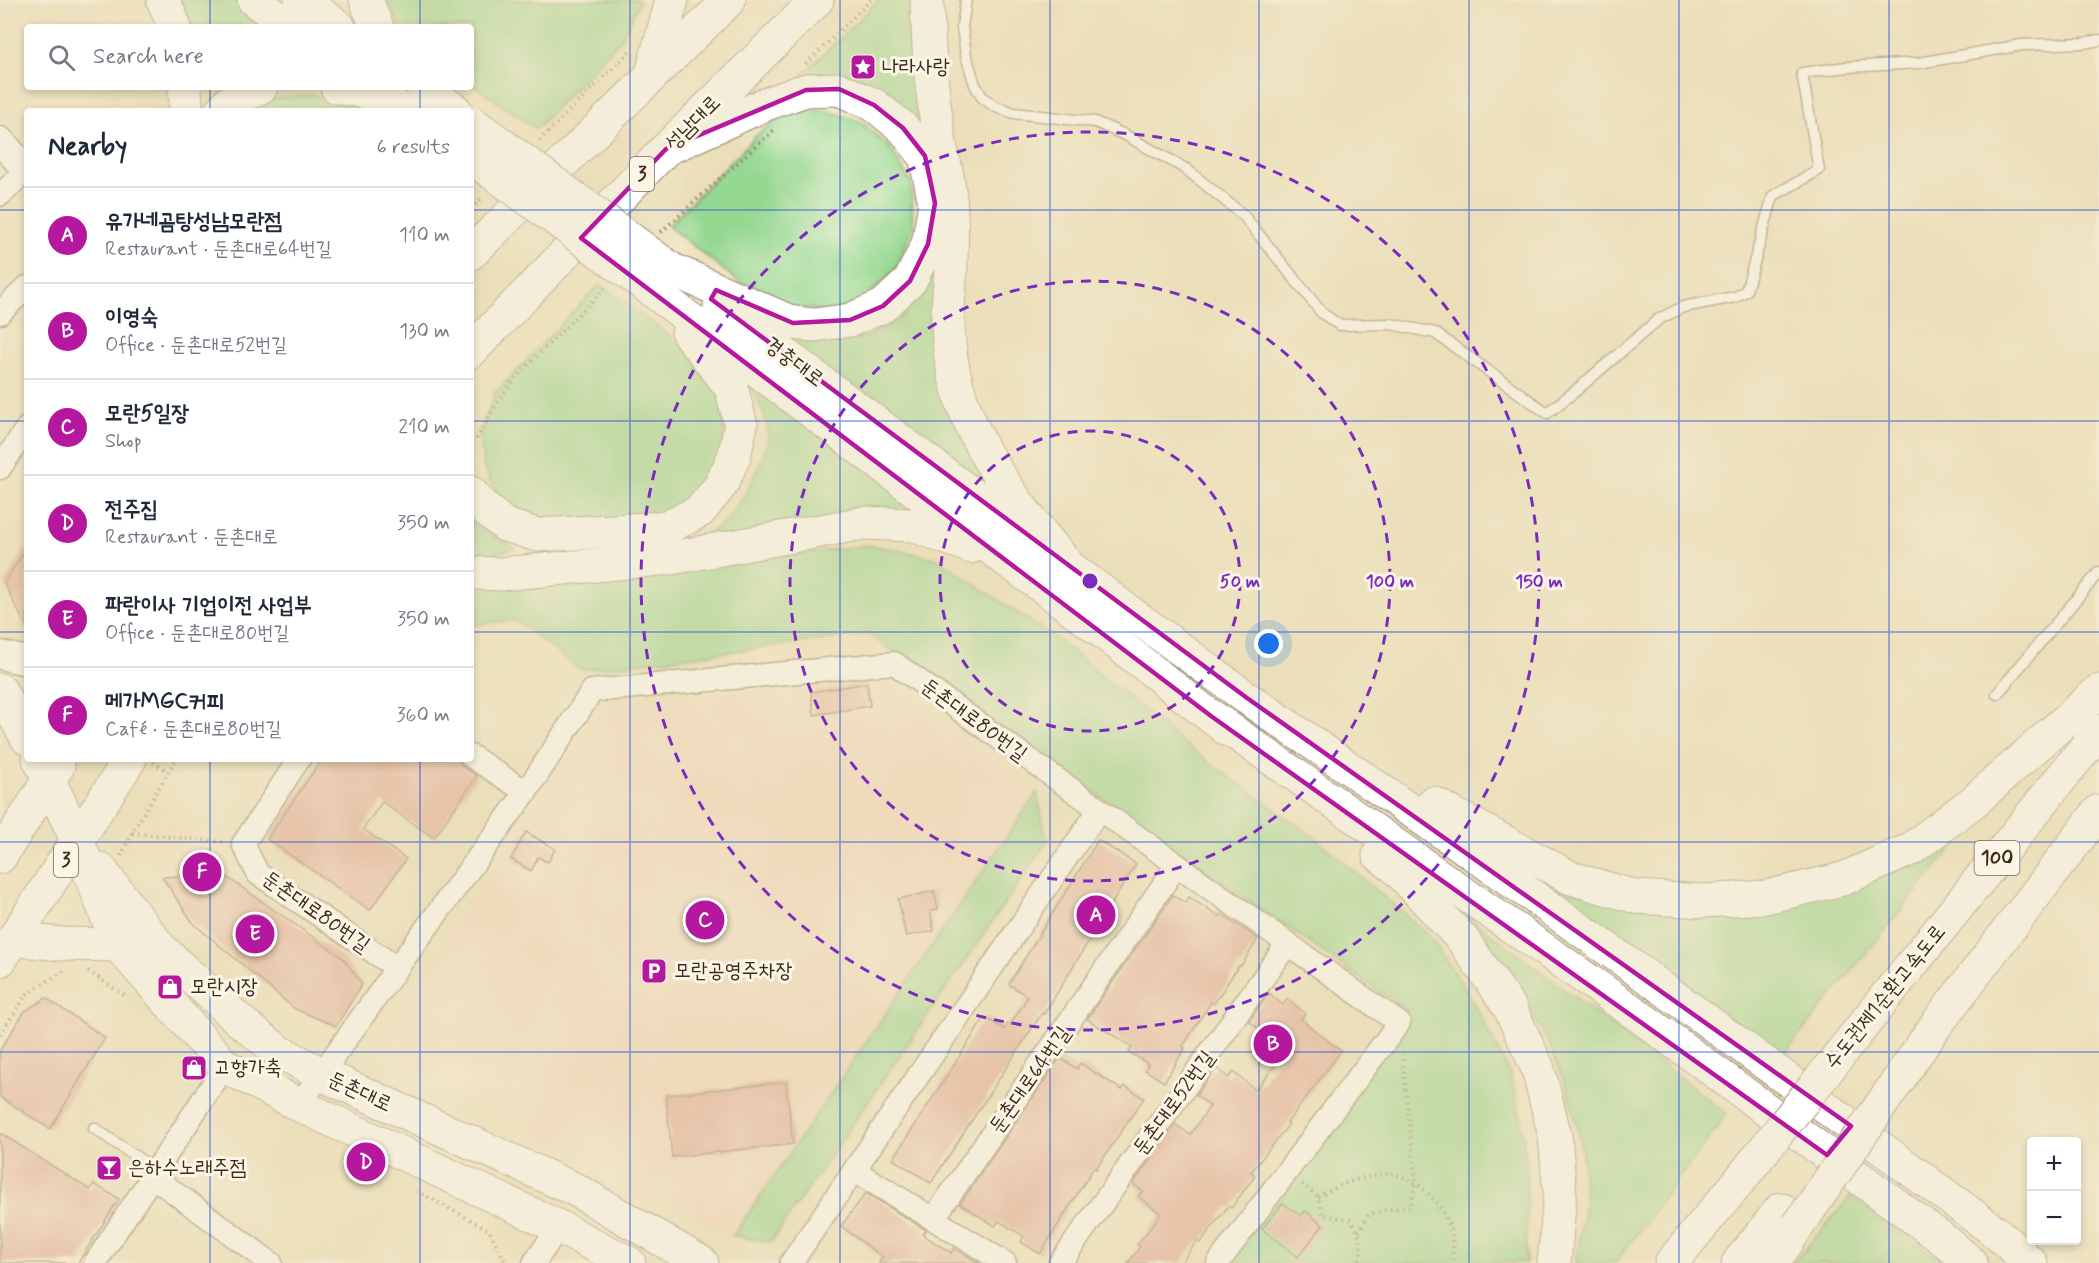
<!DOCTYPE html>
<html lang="en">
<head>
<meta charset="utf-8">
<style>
	body { margin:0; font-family:Mynerve,"Poor Story",sans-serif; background:#f6f6f7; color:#1f2937 }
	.controls { position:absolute; right:18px; bottom:18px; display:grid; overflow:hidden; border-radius:6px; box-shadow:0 3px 9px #0003 }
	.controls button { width:54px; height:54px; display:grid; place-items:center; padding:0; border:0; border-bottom:2px solid #e0e1e3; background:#fff; color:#1f2937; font:30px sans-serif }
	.you { position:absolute; left:1269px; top:644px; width:21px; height:21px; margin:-15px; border:4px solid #fff; border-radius:50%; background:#1a73e8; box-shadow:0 0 0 9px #1a73e833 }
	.badge { display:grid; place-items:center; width:39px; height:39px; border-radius:50%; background:#b5179e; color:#fff; font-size:20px; font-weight:700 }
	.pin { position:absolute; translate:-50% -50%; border:3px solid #fff; box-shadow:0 2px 6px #0006 }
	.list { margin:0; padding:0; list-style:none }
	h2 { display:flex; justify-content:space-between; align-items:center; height:78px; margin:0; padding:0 24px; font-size:26px }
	h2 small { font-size:20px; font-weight:400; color:#747a83 }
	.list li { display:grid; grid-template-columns:39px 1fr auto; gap:18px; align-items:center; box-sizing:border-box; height:96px; padding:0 24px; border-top:2px solid #e0e1e3 }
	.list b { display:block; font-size:22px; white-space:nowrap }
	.list p { margin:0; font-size:20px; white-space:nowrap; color:#747a83 }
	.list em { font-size:20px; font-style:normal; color:#747a83 }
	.icon { flex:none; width:33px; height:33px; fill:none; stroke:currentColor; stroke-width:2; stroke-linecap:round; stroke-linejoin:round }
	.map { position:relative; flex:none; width:2099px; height:1263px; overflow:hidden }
	.search { position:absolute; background:#fff; box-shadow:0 3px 9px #0003; left:24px; top:24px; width:450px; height:66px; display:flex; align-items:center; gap:15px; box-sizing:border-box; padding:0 21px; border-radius:6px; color:#747a83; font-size:22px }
	.panel { position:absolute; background:#fff; box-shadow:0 3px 9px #0003; left:24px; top:108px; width:450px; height:654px; border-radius:6px }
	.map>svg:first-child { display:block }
</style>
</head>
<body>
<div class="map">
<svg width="2099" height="1263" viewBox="0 0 2099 1263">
	<rect width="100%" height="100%" fill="#fcf5e5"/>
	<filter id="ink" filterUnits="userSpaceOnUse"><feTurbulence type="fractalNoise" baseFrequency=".0167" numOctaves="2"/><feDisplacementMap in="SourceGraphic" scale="12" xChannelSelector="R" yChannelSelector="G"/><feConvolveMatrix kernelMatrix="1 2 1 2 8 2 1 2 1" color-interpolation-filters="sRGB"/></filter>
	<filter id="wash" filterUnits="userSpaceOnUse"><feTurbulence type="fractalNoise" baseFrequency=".008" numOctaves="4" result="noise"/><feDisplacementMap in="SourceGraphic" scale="24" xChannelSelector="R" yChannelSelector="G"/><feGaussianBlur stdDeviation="1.35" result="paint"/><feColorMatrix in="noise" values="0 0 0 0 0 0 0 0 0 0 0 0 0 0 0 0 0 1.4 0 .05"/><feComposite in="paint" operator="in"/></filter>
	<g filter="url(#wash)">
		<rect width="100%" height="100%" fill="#ebdfba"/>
		<path fill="#f3d4be" d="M 875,678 L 1037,793 L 733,1236 L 375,1047 L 601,709 Z"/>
		<g fill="#94d891" stroke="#688158" stroke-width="1.5">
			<path d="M 177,0 L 234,0 L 273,27 L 190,27 Z"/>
			<path d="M 386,0 L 640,0 L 621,39 L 536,129 L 471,83 L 471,27 L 400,27 Z"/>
			<path d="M 879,0 L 912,0 L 908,25 L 929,142 L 800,77 Z"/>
			<path d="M 312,95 L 358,104 L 368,111 L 250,111 L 263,100 Z"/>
			<path d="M 825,110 L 861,122 L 890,148 L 911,183 L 913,228 L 895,269 L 867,297 L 834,312 L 766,303 L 668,226 L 760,132 L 791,112 Z"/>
			<path d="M 937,262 L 998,505 L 776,337 L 823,343 L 867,337 L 903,316 Z"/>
			<path d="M 600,284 L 688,350 L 720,396 L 725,425 L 721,459 L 704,494 L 674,515 L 545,521 L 508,504 L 494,488 L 483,466 L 480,433 L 495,393 Z"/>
			<path d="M 746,376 L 938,523 L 673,547 C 687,541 709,534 720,526 C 739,512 765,460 768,437 C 770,422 753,389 746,376 Z"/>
			<path d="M 471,514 L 483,528 L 515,548 L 471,561 Z"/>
			<path d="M 869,545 L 936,558 L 1058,640 L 1192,750 L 1310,834 L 1428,934 L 1473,1001 L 1510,1075 L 1521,1118 L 1527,1172 L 1526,1263 L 1228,1263 L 1407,1011 L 868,634 L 581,670 L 515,620 L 471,625 L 471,590 L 497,589 L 676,570 Z"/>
			<path d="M 1037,793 L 1047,842 L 771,1242 L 733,1236 Z"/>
			<path d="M 1992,799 L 1779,1060 L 1555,888 L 1728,915 Z"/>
			<path d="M 1451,903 L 1727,1114 L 1615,1263 L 1575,1263 L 1585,1206 L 1582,1148 L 1569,1093 L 1546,1037 L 1479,937 Z"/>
			<path d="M 1851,1196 L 1943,1262 L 1945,1263 L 1793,1263 Z"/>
		</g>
		<g id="blocks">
			<g fill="#e1a395">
				<path d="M 27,547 L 27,628 L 4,583 Z"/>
				<path d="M 867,683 L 870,706 L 814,715 L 811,692 Z"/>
				<path d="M 322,759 L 458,759 L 463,767 L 477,776 L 434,838 L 382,802 L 363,829 L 406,859 L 370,910 L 267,839 Z"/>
				<path d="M 526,832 L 555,849 L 548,862 L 538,857 L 531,871 L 511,859 Z"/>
				<path d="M 1098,840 L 1136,864 L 1044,1014 L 1042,1013 L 931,1183 L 893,1159 L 985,1017 L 1004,1029 L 1008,1024 L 1010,1025 L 1028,997 L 1009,984 Z"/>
				<path d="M 224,875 L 343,958 L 362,984 L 336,1026 L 295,1009 L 194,924 L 162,877 Z"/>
				<path d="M 934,891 L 938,909 L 930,911 L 934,931 L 906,936 L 898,899 Z"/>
				<path d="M 1173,895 L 1185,903 L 1189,897 L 1219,917 L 1221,914 L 1258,939 L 1241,966 L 1239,965 L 1214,1004 L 1211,1002 L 1183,1046 L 1185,1048 L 1164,1082 L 1145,1070 L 1148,1064 L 1129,1052 L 1132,1047 L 1087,1019 Z"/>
				<path d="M 1269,993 L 1283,1005 L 1287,999 L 1305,1013 L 1301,1019 L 1341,1051 L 1287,1123 L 1289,1124 L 1251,1172 L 1255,1176 L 1231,1208 L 1228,1206 L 1200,1243 L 1197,1241 L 1181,1263 L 1128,1263 L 1140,1247 L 1137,1245 L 1161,1214 L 1138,1196 L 1143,1191 L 1133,1184 L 1175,1124 L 1190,1135 L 1210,1106 L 1196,1095 L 1216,1068 L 1229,1078 L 1233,1072 L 1256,1090 L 1286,1051 L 1249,1021 Z"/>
				<path d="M 46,998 L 105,1038 L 50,1129 L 0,1097 L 0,1050 L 25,1011 Z"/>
				<path d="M 1060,1058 L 1077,1069 L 1080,1063 L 1122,1090 L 1125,1086 L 1144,1098 L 1096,1169 L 1094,1167 L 1040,1254 L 1021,1242 L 1024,1236 L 999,1221 L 995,1226 L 960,1204 Z"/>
				<path d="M 786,1082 L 793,1144 L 672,1157 L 666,1095 Z"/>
				<path d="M 0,1133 L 90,1190 L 94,1184 L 119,1199 L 78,1263 L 0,1263 Z"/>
				<path d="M 866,1193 L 926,1230 L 923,1235 L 951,1253 L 954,1248 L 979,1263 L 879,1263 L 882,1257 L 841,1226 Z"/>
				<path d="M 1283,1203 L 1301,1216 L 1305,1211 L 1323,1225 L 1298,1257 L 1262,1229 Z"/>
			</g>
		</g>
	</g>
	<g filter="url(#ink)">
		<use href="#blocks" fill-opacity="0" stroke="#93846c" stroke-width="1.5"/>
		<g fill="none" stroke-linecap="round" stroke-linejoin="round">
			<g stroke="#93846c" stroke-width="13">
				<g id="service">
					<path d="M 966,0 L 962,27 L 966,55 L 975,85 L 982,97 L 994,106 L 1014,113 L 1095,122 L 1125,135 L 1186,169 L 1243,215 L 1322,313 L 1339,325 L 1391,324 L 1435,333 L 1547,413 L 1573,393 L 1659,319 L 1683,307 L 1735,297 L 1746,291 L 1773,196 L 1819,170 L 1802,73 L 1847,67 L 1919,63 L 2022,45 L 2084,43 L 2099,40"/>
					<path d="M 1997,694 L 2099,572"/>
					<path d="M 94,1128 L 157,1171"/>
				</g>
			</g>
			<g stroke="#93846c" stroke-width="25">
				<g id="minor">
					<path d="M 0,195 L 27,170"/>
					<path d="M 0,313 L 27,287"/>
					<path d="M 0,468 L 27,428"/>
					<path d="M 471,756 L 526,792"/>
					<path d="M 299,759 L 243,844 L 258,874 L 397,968"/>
					<path d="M 299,1105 L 397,968 L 526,792 L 592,691 L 894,663 L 1399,1023 L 1218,1263"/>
					<path d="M 855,1171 L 1005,1263"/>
					<path d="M 153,1177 L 271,1263"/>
					<path d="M 934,1218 L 1177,865"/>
					<path d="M 95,1263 L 225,1066"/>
					<path d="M 534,1263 L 559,1227"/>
					<path d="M 791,1263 L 1099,810"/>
					<path d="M 1060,1263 L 1288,943"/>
				</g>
			</g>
			<g stroke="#93846c" stroke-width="31">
				<g id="tertiary">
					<path d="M 0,141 L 27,170"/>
					<path d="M 0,655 L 27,661"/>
				</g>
			</g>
			<g stroke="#93846c" stroke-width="35">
				<g id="primary">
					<path d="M 163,0 L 175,27"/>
					<path d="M 254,0 L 291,27"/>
					<path d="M 301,0 L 339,27"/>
					<path d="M 366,0 L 377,27"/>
					<path d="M 927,0 C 928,44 931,87 938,131 C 940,150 947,169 949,189 C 952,212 952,238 951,261 C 951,282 947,304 948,325 C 950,424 1011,498 1072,570"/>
					<path d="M 652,73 L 672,0"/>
					<path d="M 185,87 L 186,111"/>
					<path d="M 337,87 L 366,92 L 406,111"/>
					<path d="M 423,87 L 456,111"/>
					<path d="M 221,111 L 228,103 L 261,87"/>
					<path d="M 666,149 L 766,104 L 806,90 L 839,89 L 874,105 L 903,128 L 925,156 L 935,203 L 928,244 L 910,281 L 883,306 L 850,320 L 814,325 L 793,323 L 671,269"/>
					<path d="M 471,253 L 729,0"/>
					<path d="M 657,294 L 1005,559 L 1095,626"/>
					<path d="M 720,306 L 1116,602"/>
					<path d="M 471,351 L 666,149 L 817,0"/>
					<path d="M 471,493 L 483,507 L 505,525 L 537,535 L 666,528 L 700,511 L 721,485 L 734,457 L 741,425 L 731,387 L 688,333"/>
					<path d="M 471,573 L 500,574 L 671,558 L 864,523 L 913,525 L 971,547"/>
					<path d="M 0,690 L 27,738"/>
					<path d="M 39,759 L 78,842 L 118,945 L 225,1066 L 299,1105 L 559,1227 L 629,1263"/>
					<path d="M 0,857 L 58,766"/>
					<path d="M 100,869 L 161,949 L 240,1021 L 277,1050 L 321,1074 L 576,1190 L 702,1263"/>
					<path d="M 13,939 L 61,944 L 118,945"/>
					<path d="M 0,960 L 130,759"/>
				</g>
			</g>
			<g stroke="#93846c" stroke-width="35">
				<g id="motorway">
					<path d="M 1116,602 L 1247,698 L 1455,841 L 1650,979 L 1993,1230 L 2031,1263"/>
					<path d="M 1095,626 L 1228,730"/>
					<path d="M 1211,716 L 1635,1013 L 1948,1243 L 1971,1263"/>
					<path d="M 1433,803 L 1571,878 L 1636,897 L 1703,901 L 1766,897 L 1843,879 L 1911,849 L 1973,802 L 2099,691"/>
					<path d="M 1379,855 L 1396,868 L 1463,940 L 1510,1008 L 1538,1069 L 1555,1136 L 1560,1194 L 1554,1263"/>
					<path d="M 1895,985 L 2099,731"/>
					<path d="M 1936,1025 L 2099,811"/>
					<path d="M 1671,1263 L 1736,1185"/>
					<path d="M 1738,1263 L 1781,1209"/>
					<path d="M 1773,1263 L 1798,1226"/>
				</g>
			</g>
			<g stroke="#93846c" stroke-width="4" stroke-dasharray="1.5 4.5" stroke-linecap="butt">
				<path d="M 806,64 L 871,0"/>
				<path d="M 539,141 L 632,49"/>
				<path d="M 471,209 L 483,197"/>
				<path d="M 661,232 L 774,130"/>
				<path d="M 471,440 L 476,440 L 495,406 L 514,379 L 605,288"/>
				<path d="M 153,762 L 168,771"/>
				<path d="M 132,833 L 224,842"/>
				<path d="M 121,856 L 132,833 L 176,759"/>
				<path d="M 88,971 L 127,997"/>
				<path d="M 0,1034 L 28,993 L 64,971"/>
				<path d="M 185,1063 L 194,1076"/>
				<path d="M 1302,1184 L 1318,1197 L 1323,1215 L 1351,1220 C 1359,1232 1365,1248 1358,1263"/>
				<path d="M 417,1191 L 489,1230 L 506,1263"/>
				<path d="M 1318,1197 C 1336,1186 1353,1179 1374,1176 C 1380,1176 1387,1173 1393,1174 C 1424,1180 1451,1213 1453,1244 C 1453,1250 1452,1257 1452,1263"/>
				<path d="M 1359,1232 L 1369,1214 L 1385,1210 L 1410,1207 L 1416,1183 L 1402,1054"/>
			</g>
			<use href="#service" stroke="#fff" stroke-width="10"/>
			<use href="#minor" stroke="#fff" stroke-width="22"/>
			<use href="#tertiary" stroke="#fff" stroke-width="28"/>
			<use href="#primary" stroke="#fff" stroke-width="33"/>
			<use href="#motorway" stroke="#fff" stroke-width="33"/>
			<g stroke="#93846c" stroke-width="35" stroke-linecap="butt">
				<g id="primary-bridge">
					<path d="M 471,122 L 671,269"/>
					<path d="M 471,157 L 657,294"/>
				</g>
			</g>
			<g stroke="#93846c" stroke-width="35" stroke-linecap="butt">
				<g id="motorway-bridge">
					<path d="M 1736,1185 L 1895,985"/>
					<path d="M 1798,1226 L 1936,1025"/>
				</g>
			</g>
			<use href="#primary-bridge" stroke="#fff" stroke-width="33"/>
			<use href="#motorway-bridge" stroke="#fff" stroke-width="33"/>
		</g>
	</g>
	<path d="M0 0H2099V1263H0ZM 839,89 L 874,105 L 903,128 L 925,156 L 935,203 L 928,244 L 910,281 L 883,306 L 850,320 L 793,323 L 716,290 L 711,299 L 1247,698 L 1851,1126 L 1827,1155 L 1211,716 L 581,238 L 666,149 L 806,90 Z" fill="#ebdfba" fill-opacity=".55" fill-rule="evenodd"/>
	<path fill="none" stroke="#b5179e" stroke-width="4.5" stroke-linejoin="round" d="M 839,89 L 874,105 L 903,128 L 925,156 L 935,203 L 928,244 L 910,281 L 883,306 L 850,320 L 793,323 L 716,290 L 711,299 L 1247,698 L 1851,1126 L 1827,1155 L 1211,716 L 581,238 L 666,149 L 806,90 Z"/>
	<path fill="none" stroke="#1d4ed8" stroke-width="1.5" stroke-opacity="0.55" d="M 210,0 L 210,27M 420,0 L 420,27M 630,0 L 630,1263M 840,0 L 840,1263M 1050,0 L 1050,1263M 1259,0 L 1259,1263M 1469,0 L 1469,1263M 1679,0 L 1679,1263M 1889,0 L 1889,1263M 210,87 L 210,111M 420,87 L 420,111M 0,210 L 27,210M 471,210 L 2099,210M 0,421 L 27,421M 471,421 L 2099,421M 0,632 L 27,632M 471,632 L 2099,632M 210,759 L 210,1263M 420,759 L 420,1263M 0,842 L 2099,842M 0,1052 L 2099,1052"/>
	<g fill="none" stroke="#7b2cbf" stroke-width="3" stroke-dasharray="10 8">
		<circle cx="1090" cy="581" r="150"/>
		<circle cx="1090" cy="581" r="300"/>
		<circle cx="1090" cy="581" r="449"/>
	</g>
	<defs>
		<g id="sight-square" transform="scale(1.35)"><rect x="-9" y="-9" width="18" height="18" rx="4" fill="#b5179e" stroke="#fcf5e5"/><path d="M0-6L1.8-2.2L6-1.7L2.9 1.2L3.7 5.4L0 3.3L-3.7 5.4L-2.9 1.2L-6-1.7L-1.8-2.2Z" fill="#fff"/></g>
		<g id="parking-square" transform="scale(1.35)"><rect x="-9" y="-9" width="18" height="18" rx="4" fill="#b5179e" stroke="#fcf5e5"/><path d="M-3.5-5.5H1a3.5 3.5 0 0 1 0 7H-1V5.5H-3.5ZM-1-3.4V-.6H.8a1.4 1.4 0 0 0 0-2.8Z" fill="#fff"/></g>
		<g id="shop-square" transform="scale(1.35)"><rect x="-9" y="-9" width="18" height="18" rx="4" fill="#b5179e" stroke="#fcf5e5"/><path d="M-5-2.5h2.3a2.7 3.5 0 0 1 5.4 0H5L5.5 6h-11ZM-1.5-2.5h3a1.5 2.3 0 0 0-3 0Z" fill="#fff"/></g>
		<g id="bar-square" transform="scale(1.35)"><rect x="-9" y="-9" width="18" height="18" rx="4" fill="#b5179e" stroke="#fcf5e5"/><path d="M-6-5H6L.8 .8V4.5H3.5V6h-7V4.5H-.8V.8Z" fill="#fff"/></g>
	</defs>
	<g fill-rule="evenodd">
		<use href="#sight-square" x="863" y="67"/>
		<use href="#parking-square" x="654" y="971"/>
		<use href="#shop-square" x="170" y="987"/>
		<use href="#shop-square" x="194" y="1068"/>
		<use href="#bar-square" x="109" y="1168"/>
	</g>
	<g text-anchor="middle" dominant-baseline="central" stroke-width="6" stroke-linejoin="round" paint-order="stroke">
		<g fill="#fcf5e5" stroke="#75675a" stroke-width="1.5">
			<rect x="630" y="157" width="24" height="34" rx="4.5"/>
			<rect x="1974.5" y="841" width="45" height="34" rx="4.5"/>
			<rect x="54" y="843" width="24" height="34" rx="4.5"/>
		</g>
		<g font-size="20" font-weight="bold" fill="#3b2a1e">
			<text x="642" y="174">3</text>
			<text x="1997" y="858">100</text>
			<text x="66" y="860">3</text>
		</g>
		<g font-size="21" fill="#3b2a1e" stroke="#fcf5e5" text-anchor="start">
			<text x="882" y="67">나라사랑</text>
			<text x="674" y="971">모란공영주차장</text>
			<text x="190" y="987">모란시장</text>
			<text x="214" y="1068">고향가축</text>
			<text x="128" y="1168">은하수노래주점</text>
		</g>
		<g font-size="21" fill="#3b2a1e" stroke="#fcf5e5">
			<text transform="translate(693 123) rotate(-45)">성남대로</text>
			<text transform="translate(794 362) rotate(37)">경충대로</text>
			<text transform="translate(974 720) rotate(36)">둔촌대로80번길</text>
			<text transform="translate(316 912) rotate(35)">둔촌대로80번길</text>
			<text transform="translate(1885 997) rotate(-51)">수도권제1순환고속도로</text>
			<text transform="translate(1030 1080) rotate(-55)">둔촌대로64번길</text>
			<text transform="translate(360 1092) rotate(25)">둔촌대로</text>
			<text transform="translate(1174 1103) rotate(-54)">둔촌대로52번길</text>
		</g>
	</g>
	<circle cx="1090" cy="581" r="9" fill="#7b2cbf" stroke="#fcf5e5" stroke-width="3"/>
	<g font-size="18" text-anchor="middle" font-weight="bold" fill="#7b2cbf" stroke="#fcf5e5" stroke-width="6" stroke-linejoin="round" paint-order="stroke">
		<text x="1240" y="587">50 m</text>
		<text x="1390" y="587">100 m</text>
		<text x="1539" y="587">150 m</text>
	</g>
</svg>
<div class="controls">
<button>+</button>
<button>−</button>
</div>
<div class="you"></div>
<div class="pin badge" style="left:1096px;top:915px">A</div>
<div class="pin badge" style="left:1273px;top:1044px">B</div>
<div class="pin badge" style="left:705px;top:920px">C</div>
<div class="pin badge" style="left:366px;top:1162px">D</div>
<div class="pin badge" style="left:255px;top:934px">E</div>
<div class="pin badge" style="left:202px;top:872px">F</div>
<div class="search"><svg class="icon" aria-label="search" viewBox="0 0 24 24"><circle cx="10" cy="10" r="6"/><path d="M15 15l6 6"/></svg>Search here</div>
<section class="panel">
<h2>Nearby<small>6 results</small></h2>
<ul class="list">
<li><span class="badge">A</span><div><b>유가네곰탕성남모란점</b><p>Restaurant · 둔촌대로64번길</p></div><em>110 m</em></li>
<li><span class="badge">B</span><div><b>이영숙</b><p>Office · 둔촌대로52번길</p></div><em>130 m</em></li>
<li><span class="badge">C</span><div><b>모란5일장</b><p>Shop</p></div><em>210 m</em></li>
<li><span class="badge">D</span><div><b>전주집</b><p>Restaurant · 둔촌대로</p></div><em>350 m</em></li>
<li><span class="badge">E</span><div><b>파란이사 기업이전 사업부</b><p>Office · 둔촌대로80번길</p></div><em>350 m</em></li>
<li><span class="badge">F</span><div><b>메가MGC커피</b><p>Café · 둔촌대로80번길</p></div><em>360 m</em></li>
</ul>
</section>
</div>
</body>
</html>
